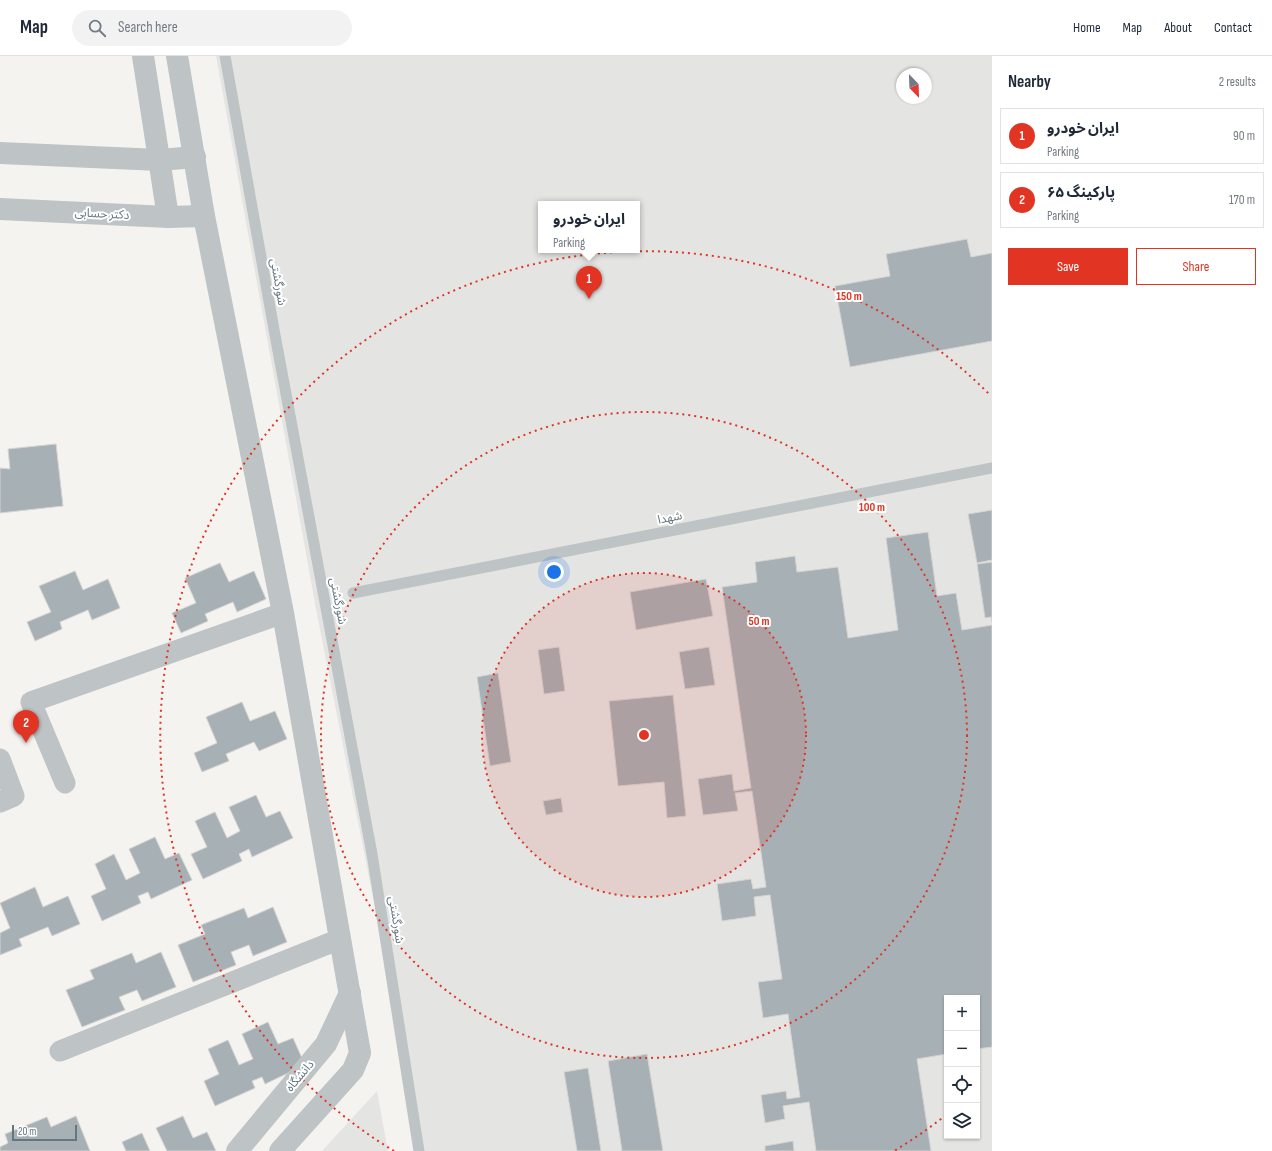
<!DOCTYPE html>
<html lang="en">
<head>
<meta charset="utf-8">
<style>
	body { margin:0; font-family:"Sofia Sans Condensed","Noto Sans Arabic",sans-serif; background:#f2f2f3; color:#1f2937 }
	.controls { position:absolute; right:12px; bottom:12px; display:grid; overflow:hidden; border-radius:0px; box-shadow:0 1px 3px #0004 }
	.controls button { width:36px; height:36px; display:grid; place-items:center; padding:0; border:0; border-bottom:1px solid #e0e1e3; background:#fff; color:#1f2937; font:20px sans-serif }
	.compass { position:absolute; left:896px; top:12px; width:36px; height:36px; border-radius:50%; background:#fff; box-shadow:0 1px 3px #0004; rotate:157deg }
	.scale { position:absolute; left:12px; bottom:10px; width:65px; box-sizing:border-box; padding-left:4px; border:2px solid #637780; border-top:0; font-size:11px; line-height:14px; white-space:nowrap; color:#637780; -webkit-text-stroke:3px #fff; paint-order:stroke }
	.you { position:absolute; left:554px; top:516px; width:14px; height:14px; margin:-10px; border:3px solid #fff; border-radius:50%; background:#1a73e8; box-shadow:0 0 0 6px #1a73e833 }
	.badge { display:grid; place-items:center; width:26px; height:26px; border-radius:50%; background:#e13422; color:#fff; font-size:13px; font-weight:700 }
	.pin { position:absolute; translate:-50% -33px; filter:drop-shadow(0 1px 2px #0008) }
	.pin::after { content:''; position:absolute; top:21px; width:14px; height:12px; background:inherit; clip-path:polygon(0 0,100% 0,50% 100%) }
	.popup { position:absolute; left:538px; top:145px; width:102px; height:52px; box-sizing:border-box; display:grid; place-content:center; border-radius:0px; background:#fff; filter:drop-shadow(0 1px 3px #0005); font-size:13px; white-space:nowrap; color:#747a83 }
	.popup b { font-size:15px; color:#1f2937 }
	.popup::after { content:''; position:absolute; left:50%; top:100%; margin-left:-8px; border:8px solid transparent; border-top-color:#fff }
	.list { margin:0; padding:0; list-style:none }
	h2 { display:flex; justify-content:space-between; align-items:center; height:52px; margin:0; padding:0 16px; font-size:17px }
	h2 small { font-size:13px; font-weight:400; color:#747a83 }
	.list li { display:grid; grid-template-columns:26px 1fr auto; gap:12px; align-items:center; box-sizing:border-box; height:56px; margin:0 8px 8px; padding:0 8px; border:1px solid #e0e1e3; border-radius:0px }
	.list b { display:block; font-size:15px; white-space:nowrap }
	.list p { margin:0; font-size:13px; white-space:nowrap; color:#747a83 }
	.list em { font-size:13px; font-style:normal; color:#747a83 }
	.actions { display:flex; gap:8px; padding:12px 16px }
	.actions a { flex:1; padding:9px 0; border:1px solid #e13422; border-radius:0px; text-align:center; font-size:14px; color:#e13422 }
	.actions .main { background:#e13422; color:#fff }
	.icon { flex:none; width:22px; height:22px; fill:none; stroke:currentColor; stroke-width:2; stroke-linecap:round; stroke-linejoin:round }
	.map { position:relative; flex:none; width:992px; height:1095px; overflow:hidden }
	header { display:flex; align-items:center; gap:24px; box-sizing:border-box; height:56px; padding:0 20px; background:#fff; border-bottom:1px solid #e0e1e3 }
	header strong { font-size:19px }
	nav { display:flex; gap:22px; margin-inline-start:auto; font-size:14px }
	.search { width:280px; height:36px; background:#f2f2f3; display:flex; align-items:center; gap:10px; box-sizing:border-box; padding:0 14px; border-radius:22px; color:#747a83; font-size:15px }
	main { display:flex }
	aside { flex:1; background:#fff }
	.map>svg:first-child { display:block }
</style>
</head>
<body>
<header>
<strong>Map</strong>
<div class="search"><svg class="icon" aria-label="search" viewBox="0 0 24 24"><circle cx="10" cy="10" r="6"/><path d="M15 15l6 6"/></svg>Search here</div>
<nav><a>Home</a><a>Map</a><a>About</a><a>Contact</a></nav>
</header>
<main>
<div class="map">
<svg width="992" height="1095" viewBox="0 0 992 1095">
	<rect width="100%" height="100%" fill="#f4f3ef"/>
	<g fill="#e4e5e3" fill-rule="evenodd">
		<path d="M 216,0 L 992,0 L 992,1095 L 423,1095 L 316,553 ZM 902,18 L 926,18 L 926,42 L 902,42 ZM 541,148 L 637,148 L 637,194 L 541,194 ZM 947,942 L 977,942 L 977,1080 L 947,1080 Z"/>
		<path d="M 377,1035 L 388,1095 L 322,1095 Z"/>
	</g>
	<g fill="#a7b0b4" stroke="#d5d4d2">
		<path d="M 967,183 L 971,201 L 992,197 L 992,285 L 850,311 L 835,230 L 890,220 L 886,198 Z"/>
		<path d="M 56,388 L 63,450 L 0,457 L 0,412 L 10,413 L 8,393 Z"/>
		<path d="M 992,454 L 992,504 L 977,507 L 968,458 Z"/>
		<path d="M 928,476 L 937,540 L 956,537 L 962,574 L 992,569 L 992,991 L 977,993 L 977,942 L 947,942 L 947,998 L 917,1003 L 931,1095 L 816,1095 L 809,1046 L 783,1050 L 785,1063 L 765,1067 L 761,1039 L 786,1035 L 787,1043 L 800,1041 L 788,958 L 763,962 L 758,926 L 782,923 L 770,839 L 754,841 L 756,860 L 722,865 L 717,828 L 751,823 L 753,833 L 766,831 L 752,735 L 735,737 L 738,755 L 703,759 L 698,723 L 732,718 L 734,735 L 751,732 L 722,531 L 757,526 L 755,506 L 795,500 L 797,516 L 838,511 L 848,582 L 898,574 L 886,482 Z"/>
		<path d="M 992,506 L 992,566 L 991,561 L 985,562 L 977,508 Z"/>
		<path d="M 220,507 L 229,526 L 254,515 L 266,543 L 237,556 L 233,546 L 205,558 L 208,565 L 181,577 L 172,557 L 196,547 L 185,522 Z"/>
		<path d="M 75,515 L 83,534 L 108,523 L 120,552 L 92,564 L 88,554 L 60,566 L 62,573 L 35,585 L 27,566 L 51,556 L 39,530 Z"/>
		<path d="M 706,523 L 713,560 L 636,574 L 630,536 Z"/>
		<path d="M 559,591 L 565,635 L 544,638 L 538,594 Z"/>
		<path d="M 709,591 L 715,629 L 685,633 L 679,596 Z"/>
		<path d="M 498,617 L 511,706 L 490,710 L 477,621 Z"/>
		<path d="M 673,639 L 686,760 L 667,762 L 664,726 L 618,730 L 609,645 Z"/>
		<path d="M 242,646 L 250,665 L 275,655 L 287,683 L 259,695 L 254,686 L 226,698 L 229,705 L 202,716 L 194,697 L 217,687 L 206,661 Z"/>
		<path d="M 256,739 L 266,761 L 280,755 L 293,782 L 252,801 L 249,793 L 239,798 L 242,805 L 203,823 L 191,798 L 207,791 L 195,765 L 215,756 L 227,782 L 240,775 L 229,751 Z"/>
		<path d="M 561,742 L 563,756 L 546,759 L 543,745 Z"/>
		<path d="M 155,781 L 165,803 L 179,797 L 192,824 L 151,843 L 148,836 L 138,840 L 141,847 L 102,865 L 91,840 L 106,833 L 95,808 L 114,798 L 126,824 L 140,817 L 129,793 Z"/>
		<path d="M 35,831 L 43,851 L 68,840 L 80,868 L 52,880 L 48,871 L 19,883 L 22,890 L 0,899 L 0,877 L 10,872 L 0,847 Z"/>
		<path d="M 273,851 L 287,886 L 253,900 L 249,889 L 231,896 L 236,909 L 193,926 L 178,889 L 205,878 L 201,869 L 244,852 L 248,862 Z"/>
		<path d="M 161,896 L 176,931 L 142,945 L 137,934 L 119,941 L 125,954 L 82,971 L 66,934 L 94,923 L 90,914 L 132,897 L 136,907 Z"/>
		<path d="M 268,966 L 278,988 L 293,982 L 305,1009 L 265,1028 L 262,1021 L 252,1025 L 255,1032 L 215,1050 L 204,1025 L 219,1018 L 208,993 L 228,984 L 239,1009 L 253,1003 L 242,978 Z"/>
		<path d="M 647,998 L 663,1095 L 622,1095 L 608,1005 Z"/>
		<path d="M 588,1012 L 601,1095 L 577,1095 L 564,1016 Z"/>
		<path d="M 76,1060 L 90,1095 L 0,1095 L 0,1091 L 8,1087 L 5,1078 L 47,1061 L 51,1071 Z"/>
		<path d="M 183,1060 L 193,1082 L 207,1076 L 216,1095 L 167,1095 L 156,1072 Z"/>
		<path d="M 142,1077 L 150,1095 L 126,1095 L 122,1086 Z"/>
		<path d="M 793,1085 L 794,1095 L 765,1095 L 765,1090 Z"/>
	</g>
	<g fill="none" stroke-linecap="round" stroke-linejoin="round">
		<g stroke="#bec3c5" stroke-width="11">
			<path d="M 225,0 L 275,279 L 372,798 L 419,1095"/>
			<path d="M 353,537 L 992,412"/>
		</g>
		<g stroke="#bec3c5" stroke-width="21">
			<path d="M 0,703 L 14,740 L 0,746"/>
			<path d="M 65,727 L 31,646 L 283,557"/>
			<path d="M 60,995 L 340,883"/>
		</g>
		<g stroke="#bec3c5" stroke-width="22">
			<path d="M 143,0 L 168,161"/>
			<path d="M 177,0 L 204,160 L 283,557 L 360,997 L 353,1014 L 280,1095"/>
			<path d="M 0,97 L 160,104 L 195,101"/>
			<path d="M 0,153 L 168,161 L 204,160"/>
			<path d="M 237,1095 L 326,988 L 350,937"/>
		</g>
	</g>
	<circle cx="644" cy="679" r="162" fill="#e13422" fill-opacity=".12"/>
	<g fill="none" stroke="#e13422" stroke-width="2" stroke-dasharray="2 4">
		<circle cx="644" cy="679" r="162"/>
		<circle cx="644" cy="679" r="323"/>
		<path d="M946 1059A485 485 0 0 1 894 1095M394 1095A485 485 0 1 1 990 339"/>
	</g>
	<g text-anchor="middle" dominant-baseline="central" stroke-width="4" stroke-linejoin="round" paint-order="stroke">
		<g font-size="12" fill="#637780" stroke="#fff">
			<text transform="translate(102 158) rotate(3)">دکتر حسابی</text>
			<text transform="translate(278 226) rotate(80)">شورگشتی</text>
			<text transform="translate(670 462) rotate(-11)">شهدا</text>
			<text transform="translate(338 545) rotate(79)">شورگشتی</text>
			<text transform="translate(396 864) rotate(81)">شورگشتی</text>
			<text transform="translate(300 1020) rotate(-50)">دانشگاه</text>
		</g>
	</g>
	<circle cx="644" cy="679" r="6" fill="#e13422" stroke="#fff" stroke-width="2"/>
	<g font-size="12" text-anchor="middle" font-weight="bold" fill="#e13422" stroke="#fff" stroke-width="4" stroke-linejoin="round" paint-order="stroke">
		<text x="849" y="244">150 m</text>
		<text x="872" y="455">100 m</text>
		<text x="759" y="569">50 m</text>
	</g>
</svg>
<div class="controls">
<button>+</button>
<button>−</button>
<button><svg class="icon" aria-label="locate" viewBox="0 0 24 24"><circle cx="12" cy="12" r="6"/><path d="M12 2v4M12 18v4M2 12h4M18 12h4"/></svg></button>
<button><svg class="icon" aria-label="layers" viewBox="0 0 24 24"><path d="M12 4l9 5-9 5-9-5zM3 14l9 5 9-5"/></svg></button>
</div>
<svg class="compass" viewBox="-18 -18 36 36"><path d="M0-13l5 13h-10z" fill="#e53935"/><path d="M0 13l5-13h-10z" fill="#747a83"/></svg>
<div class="scale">20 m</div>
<div class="you"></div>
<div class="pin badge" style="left:589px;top:243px">1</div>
<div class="popup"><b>ایران خودرو</b>Parking</div>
<div class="pin badge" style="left:26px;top:687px">2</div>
</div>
<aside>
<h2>Nearby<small>2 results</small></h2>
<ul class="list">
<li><span class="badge">1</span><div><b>ایران خودرو</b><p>Parking</p></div><em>90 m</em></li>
<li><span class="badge">2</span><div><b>پارکینگ ۶۵</b><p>Parking</p></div><em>170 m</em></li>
</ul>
<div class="actions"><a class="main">Save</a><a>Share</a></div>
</aside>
</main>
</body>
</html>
